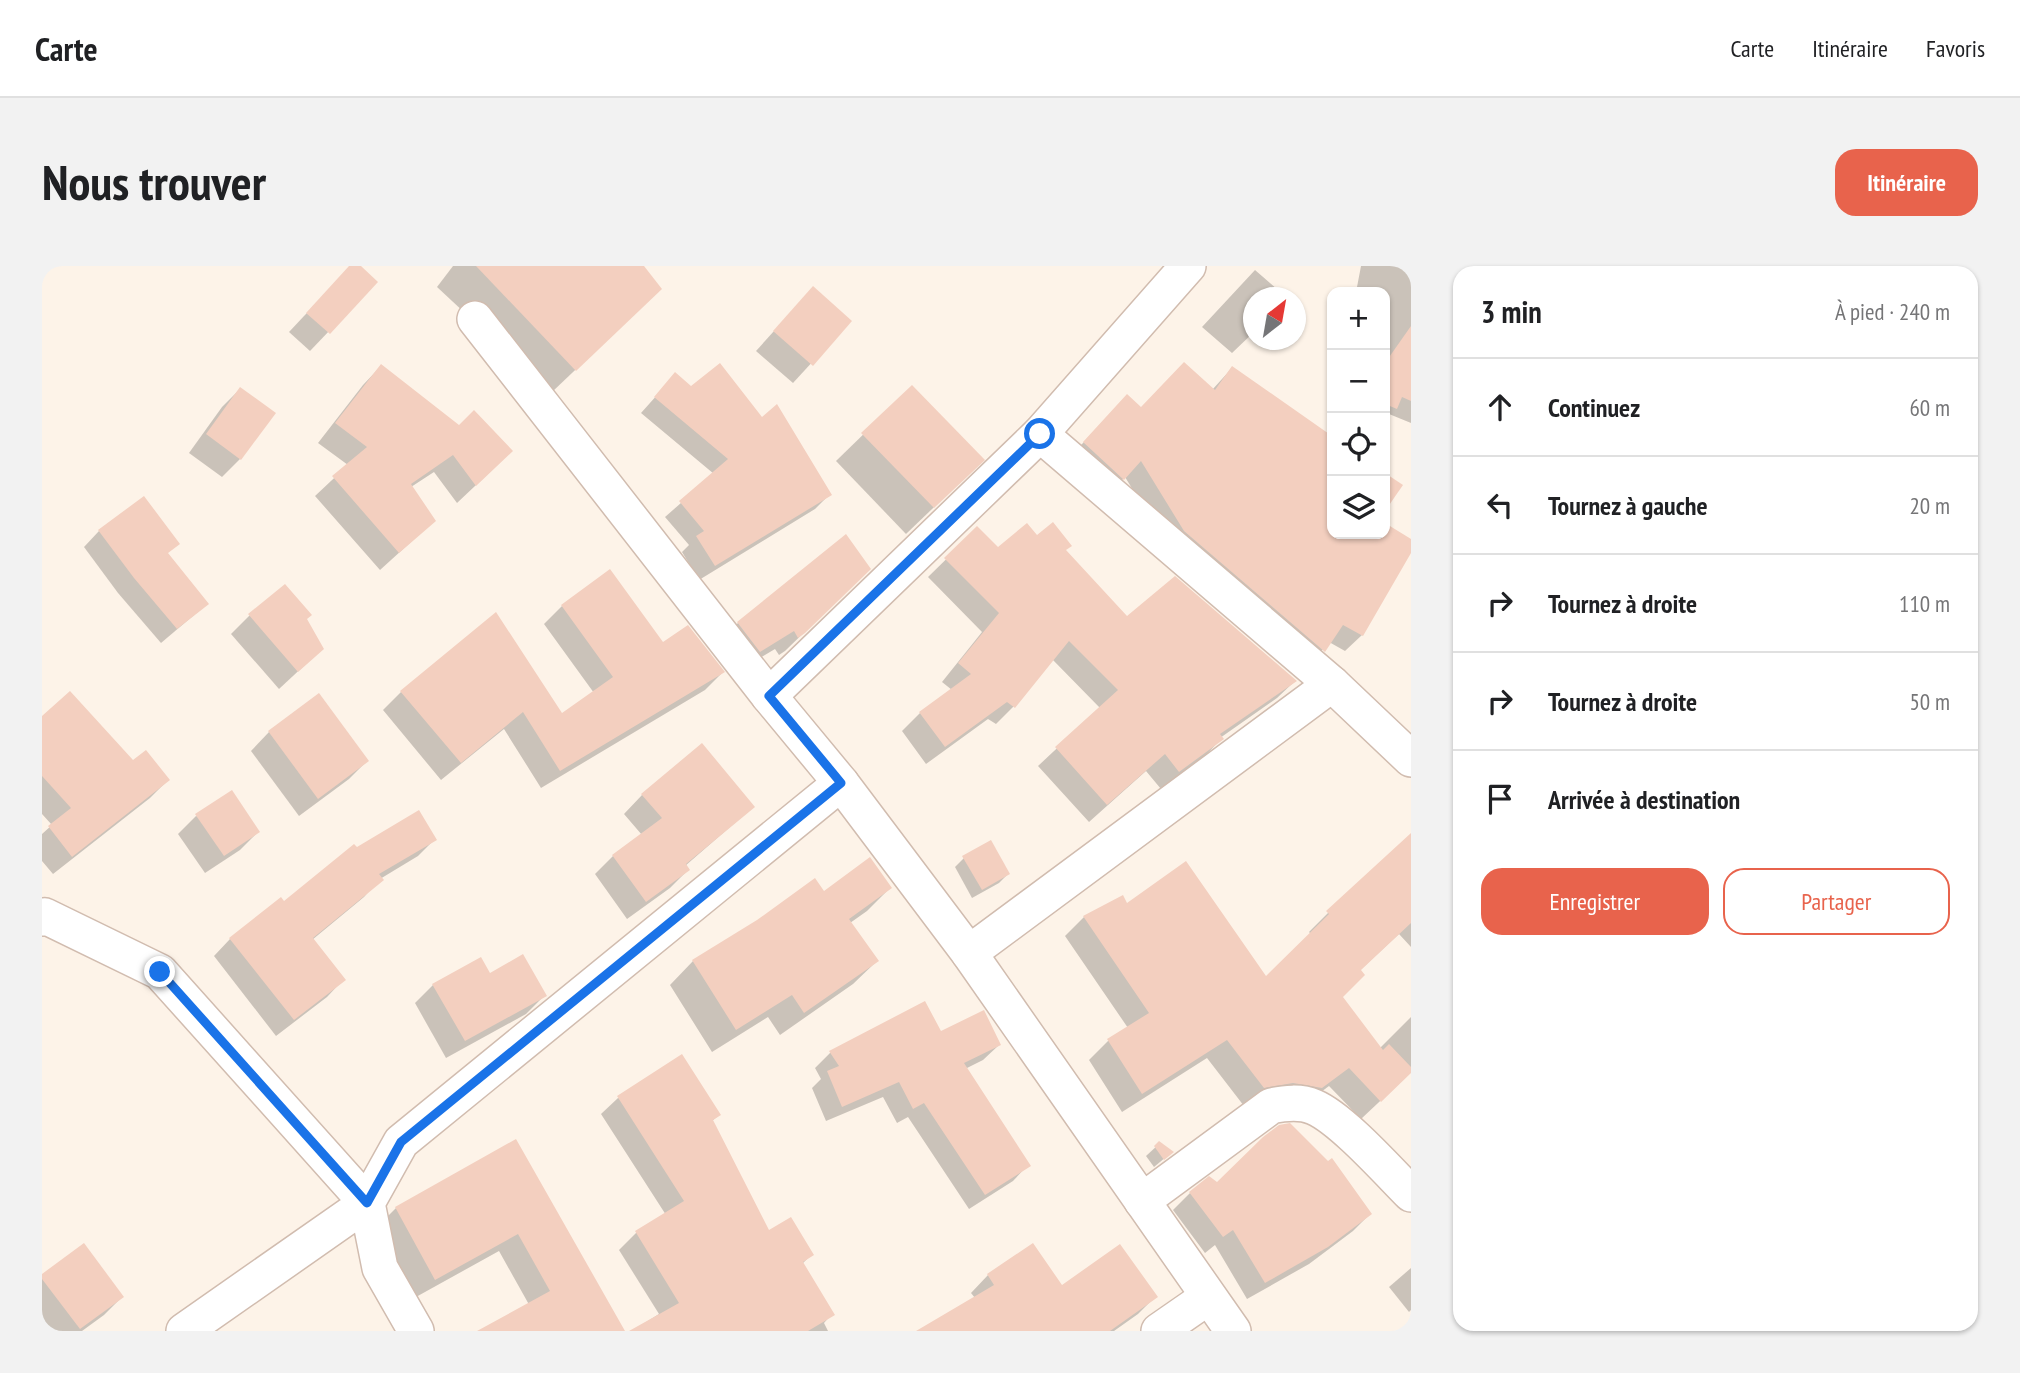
<!DOCTYPE html>
<html lang="fr">
<head>
<meta charset="utf-8">
<style>
	body { margin:0; font-family:"PT Sans Narrow",sans-serif; background:#f2f2f2; color:#202124 }
	.controls { position:absolute; right:21px; top:21px; display:grid; overflow:hidden; border-radius:14px; box-shadow:0 2px 5px #0004 }
	.controls button { width:63px; height:63px; display:grid; place-items:center; padding:0; border:0; border-bottom:2px solid #e0e0e0; background:#fff; color:#202124; font:35px sans-serif }
	.compass { position:absolute; left:1201px; top:21px; width:63px; height:63px; border-radius:50%; background:#fff; box-shadow:0 2px 5px #0004; rotate:31deg }
	.stop { position:absolute; width:21px; height:21px; margin:-16px; border:5px solid #1a73e8; border-radius:50%; background:#fff }
	.stop.end { background:#1a73e8; border-color:#fff; box-shadow:0 2px 7px #0008 }
	.list { margin:0; padding:0; list-style:none }
	h2 { display:flex; justify-content:space-between; align-items:center; height:91px; margin:0; padding:0 28px; font-size:30px }
	h2 small { font-size:23px; font-weight:400; color:#757577 }
	.list li { display:grid; grid-template-columns:46px 1fr auto; gap:21px; align-items:center; box-sizing:border-box; height:98px; padding:0 28px; border-top:2px solid #e0e0e0 }
	.list b { display:block; font-size:26px; white-space:nowrap }
	.list em { font-size:23px; font-style:normal; color:#757577 }
	.actions { display:flex; gap:14px; padding:21px 28px }
	.actions a { flex:1; padding:16px 0; border:2px solid #e8634c; border-radius:21px; text-align:center; font-size:24px; color:#e8634c }
	.actions .main { background:#e8634c; color:#fff }
	.icon { flex:none; width:38px; height:38px; fill:none; stroke:currentColor; stroke-width:2; stroke-linecap:round; stroke-linejoin:round }
	.map { position:relative; flex:none; width:1369px; height:1065px; overflow:hidden; border-radius:21px }
	header { display:flex; align-items:center; gap:42px; box-sizing:border-box; height:98px; padding:0 35px; background:#fff; border-bottom:2px solid #e0e0e0 }
	header strong { font-size:33px }
	nav { display:flex; gap:38px; margin-inline-start:auto; font-size:24px }
	.intro { display:flex; align-items:center; justify-content:space-between; box-sizing:border-box; height:168px; padding:0 42px }
	h1 { margin:0; font-size:49px }
	.button { padding:18px 32px; border-radius:21px; background:#e8634c; color:#fff; font-size:24px; font-weight:700 }
	main { display:flex; gap:42px; padding:0 42px }
	aside { flex:1; background:#fff; border-radius:21px; box-shadow:0 2px 5px #0004 }
	.map>svg:first-child { display:block }
</style>
</head>
<body>
<header>
<strong>Carte</strong>
<nav><a>Carte</a><a>Itinéraire</a><a>Favoris</a></nav>
</header>
<div class="intro"><h1>Nous trouver</h1><a class="button">Itinéraire</a></div>
<main>
<div class="map">
<svg width="1369" height="1065" viewBox="0 0 1369 1065">
	<rect width="100%" height="100%" fill="#fdf3e8"/>
	<g fill="#0003">
		<path d="M 309,0 L 316,0 L 334,16 L 268,85 L 247,66 Z"/>
		<path d="M 411,0 L 600,0 L 593,47 L 509,127 L 395,21 Z"/>
		<path d="M 1319,0 L 1369,0 L 1369,157 L 1347,148 L 1343,153 L 1344,28 L 1315,21 Z"/>
		<path d="M 1213,4 L 1243,30 L 1212,32 L 1212,66 L 1190,87 L 1160,61 Z"/>
		<path d="M 771,22 L 808,55 L 751,117 L 714,85 Z"/>
		<path d="M 339,100 L 451,203 L 415,237 L 392,206 L 369,221 L 392,255 L 338,304 L 273,230 L 306,199 L 276,177 L 321,119 Z"/>
		<path d="M 1190,102 L 1290,172 L 1290,268 L 1343,268 L 1343,259 L 1369,275 L 1320,369 L 1303,385 L 1287,376 L 1266,401 L 1126,281 L 1083,211 L 1065,229 L 1026,193 L 1069,147 L 1099,143 L 1170,124 Z"/>
		<path d="M 633,109 L 649,122 L 720,154 L 788,228 L 773,243 L 657,314 L 640,286 L 647,279 L 623,251 L 672,208 L 599,147 Z"/>
		<path d="M 870,121 L 914,220 L 864,268 L 794,195 Z"/>
		<path d="M 198,123 L 198,193 L 180,211 L 147,187 L 180,141 Z"/>
		<path d="M 935,263 L 955,283 L 995,272 L 1022,285 L 1085,352 L 1253,415 L 1235,432 L 1178,472 L 1179,473 L 1162,491 L 1119,523 L 1104,505 L 1047,556 L 996,500 L 1058,442 L 1010,393 L 971,441 L 954,458 L 946,453 L 884,498 L 860,465 L 878,447 L 910,424 L 900,416 L 940,366 L 886,311 Z"/>
		<path d="M 57,265 L 125,288 L 165,338 L 119,377 L 76,327 L 42,281 Z"/>
		<path d="M 804,271 L 809,321 L 743,385 L 737,389 L 733,383 L 699,403 L 677,375 L 696,357 Z"/>
		<path d="M 520,340 L 620,379 L 681,406 L 663,424 L 499,522 L 462,463 L 399,514 L 341,444 L 359,426 L 520,449 L 552,427 L 502,358 Z"/>
		<path d="M 208,349 L 263,354 L 280,383 L 237,423 L 189,368 Z"/>
		<path d="M 277,430 L 325,495 L 307,513 L 257,550 L 209,485 L 227,466 Z"/>
		<path d="M 0,453 L 126,514 L 108,532 L 11,608 L 0,595 L 0,568 L 10,559 L 0,548 Z"/>
		<path d="M 600,529 L 711,541 L 643,600 L 646,604 L 628,622 L 585,653 L 553,608 L 571,590 L 600,569 L 582,548 Z"/>
		<path d="M 154,550 L 216,566 L 198,584 L 163,607 L 136,568 Z"/>
		<path d="M 1369,569 L 1369,681 L 1357,668 L 1317,705 L 1299,731 L 1338,782 L 1369,751 L 1369,806 L 1319,853 L 1287,820 L 1259,841 L 1202,840 L 1165,792 L 1080,846 L 1047,794 L 1066,775 L 1086,762 L 1023,670 L 1042,651 L 1080,631 L 1084,639 L 1224,712 L 1269,668 L 1267,666 L 1286,647 Z"/>
		<path d="M 393,573 L 376,590 L 338,613 L 322,631 L 270,674 L 301,714 L 285,731 L 234,770 L 172,690 L 188,673 L 241,637 Z"/>
		<path d="M 922,592 L 966,608 L 957,617 L 930,632 L 913,601 Z"/>
		<path d="M 848,622 L 825,645 L 808,657 L 835,695 L 811,718 L 738,769 L 726,751 L 670,786 L 628,719 L 651,695 L 781,627 Z"/>
		<path d="M 447,709 L 503,729 L 484,748 L 404,792 L 373,737 L 391,719 Z"/>
		<path d="M 898,768 L 957,779 L 941,794 L 923,803 L 986,899 L 971,915 L 927,943 L 866,851 L 855,857 L 841,831 L 784,855 L 770,822 L 779,813 L 773,802 L 788,787 Z"/>
		<path d="M 576,832 L 677,849 L 670,855 L 727,966 L 770,988 L 760,998 L 790,1048 L 782,1057 L 786,1065 L 590,1065 L 617,1048 L 577,984 L 594,967 L 624,949 L 559,848 Z"/>
		<path d="M 473,875 L 556,1021 L 499,1060 L 457,985 L 374,1031 L 335,961 L 354,942 Z"/>
		<path d="M 1117,878 L 1130,886 L 1112,901 L 1104,890 Z"/>
		<path d="M 1148,927 L 1328,948 L 1311,965 L 1267,998 L 1205,1033 L 1173,979 L 1163,987 L 1131,944 Z"/>
		<path d="M 1369,1002 L 1369,1044 L 1367,1046 L 1347,1021 Z"/>
		<path d="M 946,1009 L 1020,1021 L 1114,1030 L 1096,1048 L 1072,1065 L 881,1065 L 933,1032 L 929,1027 Z"/>
		<path d="M 0,1011 L 80,1031 L 62,1049 L 40,1065 L 7,1065 L 0,1055 Z"/>
	</g>
	<g fill="#f3cfbf">
		<path d="M 307,0 L 319,0 L 336,16 L 288,68 L 264,47 Z"/>
		<path d="M 434,0 L 602,0 L 620,23 L 534,105 Z"/>
		<path d="M 771,20 L 810,55 L 771,100 L 731,65 Z"/>
		<path d="M 1369,60 L 1369,135 L 1360,131 L 1355,143 L 1343,138 L 1343,97 Z"/>
		<path d="M 1142,96 L 1173,124 L 1190,100 L 1290,170 L 1290,268 L 1343,268 L 1343,257 L 1369,273 L 1369,287 L 1321,370 L 1301,359 L 1283,386 L 1142,265 L 1099,195 L 1082,214 L 1041,176 L 1085,128 L 1099,141 Z"/>
		<path d="M 678,97 L 720,151 L 735,138 L 790,229 L 673,300 L 654,270 L 662,265 L 637,235 L 686,193 L 612,131 L 633,106 L 649,120 Z"/>
		<path d="M 339,98 L 417,159 L 432,144 L 471,185 L 434,220 L 411,189 L 369,218 L 394,255 L 357,287 L 290,210 L 325,181 L 293,157 Z"/>
		<path d="M 870,119 L 943,194 L 892,242 L 819,167 Z"/>
		<path d="M 198,121 L 234,147 L 199,194 L 164,168 Z"/>
		<path d="M 1343,207 L 1361,219 L 1343,245 Z"/>
		<path d="M 102,230 L 138,278 L 126,287 L 167,338 L 135,363 L 92,312 L 56,264 Z"/>
		<path d="M 1011,256 L 1030,280 L 1024,284 L 1085,350 L 1133,310 L 1255,415 L 1178,468 L 1182,473 L 1137,506 L 1123,488 L 1065,539 L 1013,481 L 1076,424 L 1027,375 L 973,442 L 965,436 L 903,481 L 877,446 L 929,408 L 916,397 L 957,347 L 902,292 L 935,260 L 956,281 L 985,257 L 995,269 Z"/>
		<path d="M 804,268 L 829,303 L 763,367 L 756,372 L 752,365 L 718,386 L 695,356 Z"/>
		<path d="M 568,303 L 621,376 L 646,359 L 683,406 L 518,505 L 481,446 L 419,497 L 358,425 L 454,346 L 520,447 L 571,411 L 519,339 Z"/>
		<path d="M 243,318 L 270,349 L 265,353 L 282,383 L 256,406 L 206,348 Z"/>
		<path d="M 28,425 L 91,494 L 104,484 L 128,514 L 30,591 L 6,560 L 29,542 L 0,510 L 0,450 Z"/>
		<path d="M 277,427 L 327,495 L 276,533 L 226,465 Z"/>
		<path d="M 660,477 L 713,541 L 644,598 L 648,604 L 604,636 L 570,589 L 620,552 L 599,528 Z"/>
		<path d="M 190,524 L 218,566 L 182,590 L 153,548 Z"/>
		<path d="M 377,544 L 395,574 L 337,608 L 342,614 L 271,672 L 304,714 L 252,754 L 187,672 L 239,631 L 242,635 L 312,578 L 315,581 Z"/>
		<path d="M 1369,567 L 1369,657 L 1319,704 L 1323,709 L 1301,731 L 1341,784 L 1347,778 L 1369,801 L 1369,807 L 1339,836 L 1307,802 L 1280,822 L 1251,817 L 1222,822 L 1185,774 L 1100,828 L 1065,773 L 1107,747 L 1041,650 L 1081,629 L 1085,637 L 1144,595 L 1224,710 L 1287,648 L 1284,645 Z"/>
		<path d="M 949,574 L 968,608 L 940,624 L 920,590 Z"/>
		<path d="M 828,591 L 850,622 L 807,653 L 837,695 L 762,747 L 750,729 L 694,764 L 650,694 L 715,654 L 773,612 L 782,625 Z"/>
		<path d="M 481,688 L 505,730 L 423,775 L 390,718 L 439,691 L 448,707 Z"/>
		<path d="M 883,735 L 899,765 L 942,744 L 959,779 L 922,797 L 989,900 L 943,929 L 882,837 L 871,843 L 857,816 L 800,841 L 785,805 L 797,800 L 787,785 Z"/>
		<path d="M 640,788 L 679,849 L 671,854 L 727,964 L 749,951 L 772,989 L 761,996 L 793,1049 L 766,1065 L 587,1065 L 637,1037 L 593,965 L 642,935 L 575,830 Z"/>
		<path d="M 1248,857 L 1286,895 L 1290,892 L 1330,948 L 1286,981 L 1223,1017 L 1191,964 L 1181,971 L 1147,926 L 1167,910 L 1175,916 L 1221,871 L 1237,859 Z"/>
		<path d="M 474,873 L 583,1065 L 435,1065 L 508,1025 L 476,968 L 393,1014 L 353,941 Z"/>
		<path d="M 1117,875 L 1132,886 L 1122,894 L 1112,880 Z"/>
		<path d="M 42,977 L 82,1031 L 38,1063 L 0,1013 L 0,1008 Z"/>
		<path d="M 991,977 L 1020,1019 L 1078,978 L 1116,1031 L 1068,1065 L 874,1065 L 952,1019 L 945,1008 Z"/>
	</g>
	<g fill="none" stroke-linecap="round" stroke-linejoin="round">
		<g stroke="#d1bcaf" stroke-width="38">
			<g id="street">
				<path d="M 433,53 L 727,430 L 799,517 L 927,687 L 1191,1065"/>
				<path d="M 998,168 L 1290,418 L 1369,493"/>
				<path d="M 727,430 L 998,168 L 1146,0"/>
				<path d="M 0,652 L 3,650 L 118,706 L 325,937 L 142,1065"/>
				<path d="M 927,687 L 1290,418"/>
				<path d="M 1100,935 L 1229,840 C 1243,837 1258,835 1272,841 C 1300,853 1346,905 1369,928"/>
				<path d="M 374,1065 L 338,1002 L 325,937 L 359,876 L 799,517"/>
				<path d="M 1117,1065 L 1166,1031"/>
			</g>
		</g>
		<use href="#street" stroke="#fff" stroke-width="35"/>
	</g>
	<g fill="none" stroke-linecap="round" stroke-linejoin="round">
		<path stroke="#1a73e8" stroke-width="9" d="M 118,706 L 325,937 L 359,876 L 799,517 L 727,430 L 998,168"/>
	</g>
</svg>
<div class="controls">
<button>+</button>
<button>−</button>
<button><svg class="icon" aria-label="locate" viewBox="0 0 24 24"><circle cx="12" cy="12" r="6"/><path d="M12 2v4M12 18v4M2 12h4M18 12h4"/></svg></button>
<button><svg class="icon" aria-label="layers" viewBox="0 0 24 24"><path d="M12 4l9 5-9 5-9-5zM3 14l9 5 9-5"/></svg></button>
</div>
<svg class="compass" viewBox="-18 -18 36 36"><path d="M0-13l5 13h-10z" fill="#e53935"/><path d="M0 13l5-13h-10z" fill="#757577"/></svg>
<div class="stop" style="left:998px;top:168px"></div>
<div class="stop end" style="left:118px;top:706px"></div>
</div>
<aside>
<h2>3 min<small>À pied · 240 m</small></h2>
<ul class="list">
<li><svg class="icon" aria-label="ahead" viewBox="0 0 24 24"><path d="M12 20V5M6 11l6-6 6 6"/></svg><div><b>Continuez</b></div><em>60 m</em></li>
<li><svg class="icon" aria-label="left" viewBox="0 0 24 24"><path d="M17 20v-9H6M10 6l-5 5 5 5"/></svg><div><b>Tournez à gauche</b></div><em>20 m</em></li>
<li><svg class="icon" aria-label="right" viewBox="0 0 24 24"><path d="M7 20v-9h11M14 6l5 5-5 5"/></svg><div><b>Tournez à droite</b></div><em>110 m</em></li>
<li><svg class="icon" aria-label="right" viewBox="0 0 24 24"><path d="M7 20v-9h11M14 6l5 5-5 5"/></svg><div><b>Tournez à droite</b></div><em>50 m</em></li>
<li><svg class="icon" aria-label="arrive" viewBox="0 0 24 24"><path d="M6 21V4h12l-3 4 3 4H6"/></svg><div><b>Arrivée à destination</b></div></li>
</ul>
<div class="actions"><a class="main">Enregistrer</a><a>Partager</a></div>
</aside>
</main>
</body>
</html>
